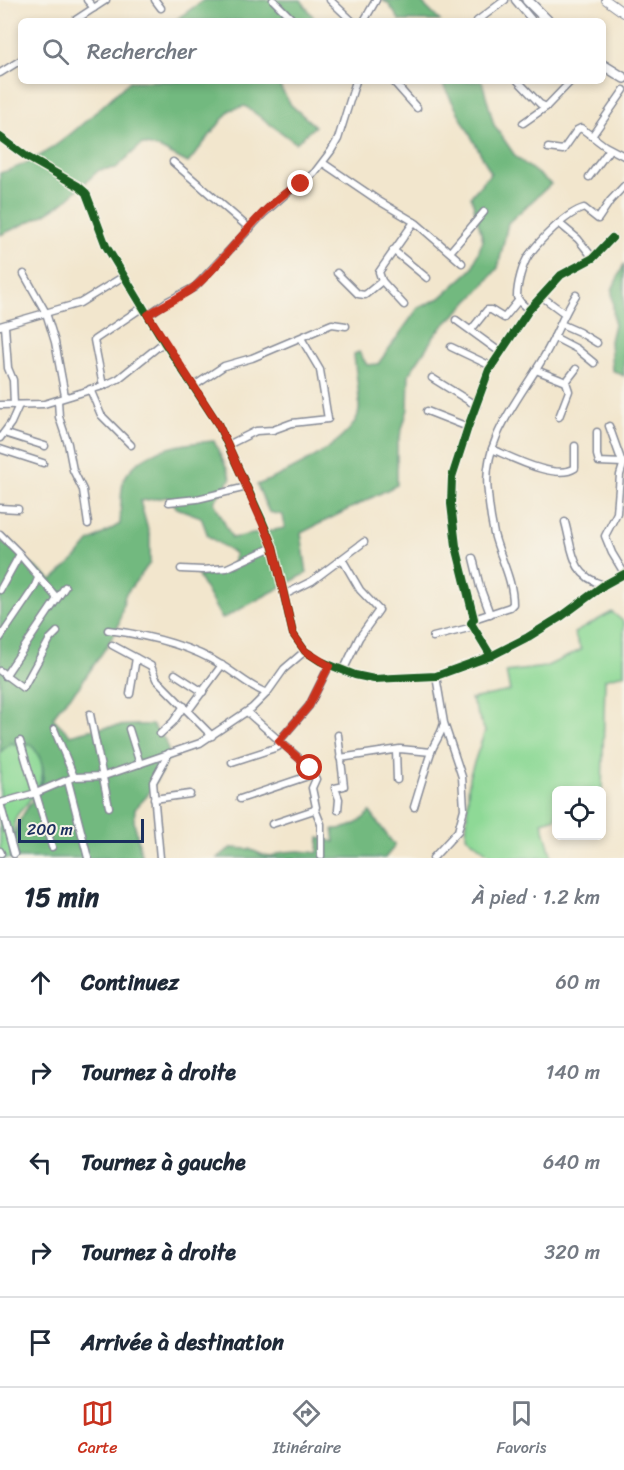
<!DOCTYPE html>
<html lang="fr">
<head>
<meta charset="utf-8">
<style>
	body { margin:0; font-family:Sriracha,sans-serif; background:#f2f2f3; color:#1f2937 }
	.controls { position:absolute; right:18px; bottom:18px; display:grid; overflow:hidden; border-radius:9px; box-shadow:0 3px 9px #0003 }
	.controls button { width:54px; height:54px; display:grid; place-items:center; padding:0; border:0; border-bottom:2px solid #e0e1e3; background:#fff; color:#1f2937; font:30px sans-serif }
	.scale { position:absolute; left:18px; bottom:15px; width:126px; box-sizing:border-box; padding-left:6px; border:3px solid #1b2f5e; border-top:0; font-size:16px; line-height:21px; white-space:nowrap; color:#1b2f5e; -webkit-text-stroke:4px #f7f3e8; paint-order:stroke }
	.stop { position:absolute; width:18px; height:18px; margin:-14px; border:4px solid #c8321e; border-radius:50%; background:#fff }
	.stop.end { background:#c8321e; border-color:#fff; box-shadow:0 2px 6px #0008 }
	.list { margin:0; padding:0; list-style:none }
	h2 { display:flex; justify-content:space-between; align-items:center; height:78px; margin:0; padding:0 24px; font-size:26px }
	h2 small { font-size:20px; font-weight:400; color:#747a83 }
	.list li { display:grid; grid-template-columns:39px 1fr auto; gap:18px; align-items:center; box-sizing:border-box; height:90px; padding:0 24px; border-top:2px solid #e0e1e3 }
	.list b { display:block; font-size:22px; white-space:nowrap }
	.list em { font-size:20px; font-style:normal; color:#747a83 }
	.icon { flex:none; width:33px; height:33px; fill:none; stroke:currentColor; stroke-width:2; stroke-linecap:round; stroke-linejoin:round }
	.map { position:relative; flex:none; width:624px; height:858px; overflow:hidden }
	.search { position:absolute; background:#fff; box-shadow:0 3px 9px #0003; left:18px; right:18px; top:18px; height:66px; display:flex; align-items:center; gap:15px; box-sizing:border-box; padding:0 21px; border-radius:9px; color:#747a83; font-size:22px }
	.sheet { height:528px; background:#fff }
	nav { display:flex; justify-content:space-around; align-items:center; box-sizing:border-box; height:84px; border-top:2px solid #e0e1e3; background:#fff; font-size:16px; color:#747a83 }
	nav a { display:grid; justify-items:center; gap:3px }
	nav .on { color:#c8321e }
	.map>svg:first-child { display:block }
</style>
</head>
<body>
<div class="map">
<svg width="624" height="858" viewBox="0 0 624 858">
	<rect width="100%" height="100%" fill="#f7f3e8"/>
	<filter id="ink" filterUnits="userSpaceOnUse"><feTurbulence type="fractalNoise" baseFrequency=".0167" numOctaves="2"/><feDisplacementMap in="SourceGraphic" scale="12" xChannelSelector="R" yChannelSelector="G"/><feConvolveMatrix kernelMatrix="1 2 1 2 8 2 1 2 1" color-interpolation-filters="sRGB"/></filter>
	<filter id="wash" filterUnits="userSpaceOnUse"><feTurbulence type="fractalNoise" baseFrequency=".008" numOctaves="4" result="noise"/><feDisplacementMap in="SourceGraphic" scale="24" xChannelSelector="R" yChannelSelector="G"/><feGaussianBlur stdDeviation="1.35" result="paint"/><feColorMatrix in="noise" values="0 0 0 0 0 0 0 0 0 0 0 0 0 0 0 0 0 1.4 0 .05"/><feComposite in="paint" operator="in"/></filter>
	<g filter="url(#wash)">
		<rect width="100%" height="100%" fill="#f2e6cd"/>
		<g fill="#8ed996" stroke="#54847a" stroke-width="1.5">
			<path d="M 612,612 L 624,622 L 624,674 L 605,679 L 602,793 L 602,790 L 556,790 L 556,818 L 542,822 L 552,858 L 494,858 L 466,836 L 469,777 L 485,731 L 471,699 L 510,691 L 506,672 L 545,667 L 581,650 L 574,633 Z"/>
			<path d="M 11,743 L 25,746 L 32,744 C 48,765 45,783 28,802 C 25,807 18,812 16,817 C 12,826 13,849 17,858 L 0,858 L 0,752 Z"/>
		</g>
		<g fill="#72b97f" stroke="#46746e" stroke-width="1.5">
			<path d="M 204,0 L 301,0 L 316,21 L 174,21 Z"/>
			<path d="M 381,0 L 419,0 L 440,21 L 400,21 L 388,3 Z"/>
			<path d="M 130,81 L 283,81 L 280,87 L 291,105 L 315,126 L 296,143 L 245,106 L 230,110 L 188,163 L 159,148 L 142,144 L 116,168 L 99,170 L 64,202 L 42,216 L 0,235 L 0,173 C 52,159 91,115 130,81 Z"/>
			<path d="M 441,81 L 482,81 L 494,125 L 516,157 L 551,184 L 508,223 L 498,268 L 476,294 L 437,332 L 409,374 L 408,409 L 397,446 L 397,485 L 301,533 L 307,573 L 222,619 L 198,576 L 232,571 L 235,554 L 208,536 L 201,517 L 177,508 L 167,497 L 140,501 L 150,537 L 150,563 L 125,595 L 119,624 L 109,643 L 78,688 L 59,708 L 53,718 L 70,735 C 97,727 123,724 152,725 L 165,740 L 170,756 L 147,796 L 135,809 L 134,821 L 142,858 L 17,858 C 0,805 71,795 31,744 L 25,746 L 11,743 L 0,752 L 0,540 L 52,580 L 75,559 L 89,542 L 120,524 C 121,513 120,485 125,477 C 143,448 184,443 214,441 L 231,478 L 214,502 L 232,538 L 285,528 L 283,515 L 269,512 L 257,485 C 283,475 356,441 359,410 C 360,392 355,371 354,354 L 359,352 L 367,365 L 378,364 L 418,308 L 440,298 L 472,269 L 483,240 L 471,196 L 491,173 Z"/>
			<path d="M 624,264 L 624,376 L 612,370 L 610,341 L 614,324 L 612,290 Z"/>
			<path d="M 370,812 L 395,846 L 385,858 L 217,858 L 231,848 L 249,849 L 263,855 L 272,856 L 283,852 L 300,851 L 318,853 L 319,838 L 335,842 L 333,829 C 350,829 358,824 370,812 Z"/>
		</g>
	</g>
	<g filter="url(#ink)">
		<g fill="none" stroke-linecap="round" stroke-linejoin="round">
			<g stroke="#868a96" stroke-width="9">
				<g id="minor">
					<path d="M 87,0 L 94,8"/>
					<path d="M 155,0 L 161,8"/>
					<path d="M 273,0 L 291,18"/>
					<path d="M 330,0 L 352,21"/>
					<path d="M 515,0 L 531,19"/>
					<path d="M 74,21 L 106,0"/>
					<path d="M 364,21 L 376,0"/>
					<path d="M 477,21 L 505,0"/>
					<path d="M 0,73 L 21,60"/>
					<path d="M 393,81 L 417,108"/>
					<path d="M 518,81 L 540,104 L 546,107 L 571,81"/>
					<path d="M 523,123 L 546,107"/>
					<path d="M 592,136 L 624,90"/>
					<path d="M 0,137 L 27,157 L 78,186 L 86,193 L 106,246 L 164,342 L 218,424 L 262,520 L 273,547 L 293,634 L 305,651 L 320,661 L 355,675 L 374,679 L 436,676 L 491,656 L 528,637 L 562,616 L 604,585 L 624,574"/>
					<path d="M 548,148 L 563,150 L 577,130 L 581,128 L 605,146 L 624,156"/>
					<path d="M 173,162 L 250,229"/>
					<path d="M 323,163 L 379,201 L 416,223 L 462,263"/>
					<path d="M 589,177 L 610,149"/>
					<path d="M 560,224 L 578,239 L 593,258"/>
					<path d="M 393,250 L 427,278"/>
					<path d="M 450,252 L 484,212"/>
					<path d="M 337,273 L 358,294 L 365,295 L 382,281"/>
					<path d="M 24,274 L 46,313 L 55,342 L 65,396"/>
					<path d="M 541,296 L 564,313"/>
					<path d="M 404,305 L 382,281 L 379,272 L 414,222"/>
					<path d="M 529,310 L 521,303 L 517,297 C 517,285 522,265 529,255 C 540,240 566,213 584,208 L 598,219 L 610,201 L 624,186"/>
					<path d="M 148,315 L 168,301 L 195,287 L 264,213 L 289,191 L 304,182 L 315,172 L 331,151 L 338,139 L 356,81"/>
					<path d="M 456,320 L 500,352"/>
					<path d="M 561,324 L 579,332 L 597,343"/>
					<path d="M 0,326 L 80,303 L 124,276"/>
					<path d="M 5,326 L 8,368 L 13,380 L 14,405"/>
					<path d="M 471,330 L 487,310 L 491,310 L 504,318 L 518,301"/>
					<path d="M 554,337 L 577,349 L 594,363"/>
					<path d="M 451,347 L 491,366"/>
					<path d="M 536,370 L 566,382 L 576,369"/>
					<path d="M 432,378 L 477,406"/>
					<path d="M 103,386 L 94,340 L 143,307"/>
					<path d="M 194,386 L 224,366 L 252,358 L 332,324 L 346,326"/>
					<path d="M 90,389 L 101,415 L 131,445"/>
					<path d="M 58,400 L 59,417 L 68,444 L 73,470 L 83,490 L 88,524"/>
					<path d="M 0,405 L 44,404 L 103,386 L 118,379 L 164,342"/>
					<path d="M 427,411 L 468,427"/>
					<path d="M 559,417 L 569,391 L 566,382"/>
					<path d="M 609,426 L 623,465 L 620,475 L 617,513 L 605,536 L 612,553 L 624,573"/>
					<path d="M 597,432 L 597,455 L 599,462 L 623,463"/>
					<path d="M 4,433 L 45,446"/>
					<path d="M 0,438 L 11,423 L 19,405"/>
					<path d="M 228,445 L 256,431 L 273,430 L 292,423 L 328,419 L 320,370 L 301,338"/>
					<path d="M 0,449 L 43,463"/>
					<path d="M 492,449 C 511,457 556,481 575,468 L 575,446"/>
					<path d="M 169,502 L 197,499 L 247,487"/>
					<path d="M 0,508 L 18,509"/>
					<path d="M 565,522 C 573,551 571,576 604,585"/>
					<path d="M 0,534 L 20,554 L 0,590"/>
					<path d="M 20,555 L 57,598"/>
					<path d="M 473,558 L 480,587 L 490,614"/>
					<path d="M 342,559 L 360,590 L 379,610 L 359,638 L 343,671"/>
					<path d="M 181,569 L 203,570 L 227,568 L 273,547"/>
					<path d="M 284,595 L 312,581 L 364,542"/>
					<path d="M 474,619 L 510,607 L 513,604 C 513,579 500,558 494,534 C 491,520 489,506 488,493 C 481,441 518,401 542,360 C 555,339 562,316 576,295"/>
					<path d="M 108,630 C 147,635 190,645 223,666 C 238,675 250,687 267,693"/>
					<path d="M 433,637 L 473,627"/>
					<path d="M 0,638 L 34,588 L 39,576"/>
					<path d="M 112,645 L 151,666 L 156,679 L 212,736"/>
					<path d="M 491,656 L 471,623 L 474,619 L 456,546 L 451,504 L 452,477 L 468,427 L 489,370 L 529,310 L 561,275 L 593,258 L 612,238"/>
					<path d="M 0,671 L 23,688 L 50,639 L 57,632"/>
					<path d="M 175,674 L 203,692"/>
					<path d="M 5,676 L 65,587"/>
					<path d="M 130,694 L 136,658"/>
					<path d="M 188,711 L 222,665"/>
					<path d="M 248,713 L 308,766 L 316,779 L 312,788 L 316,807 L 314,810 L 272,824"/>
					<path d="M 90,714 L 109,807"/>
					<path d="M 54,729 L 74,777"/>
					<path d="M 129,729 L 140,764"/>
					<path d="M 160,734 L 173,722 L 184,706"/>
					<path d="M 338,735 L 344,786 L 335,788 L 339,799 L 338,810"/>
					<path d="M 20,741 L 52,847"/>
					<path d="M 396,751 L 397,780"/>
					<path d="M 340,758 L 400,749 L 431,752"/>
					<path d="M 232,762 L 278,747 L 279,741 L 309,706 L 329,666"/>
					<path d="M 68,781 L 88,858"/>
					<path d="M 154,799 L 190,794"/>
					<path d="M 240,799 L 314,774"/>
					<path d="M 0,803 L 36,793 L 74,777 L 104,776 L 200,743 L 252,708 L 267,693 L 284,669 L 305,651"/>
					<path d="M 0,803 L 14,854"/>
					<path d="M 414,807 C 420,788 425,770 431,752 C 434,743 442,733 443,726"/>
					<path d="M 315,809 L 321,824 L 321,856"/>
					<path d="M 0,851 L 1,853"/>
					<path d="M 160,858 L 153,782 L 169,753"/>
					<path d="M 433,858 L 458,831 L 464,809 L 462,777 L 444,723 L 436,676"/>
				</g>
			</g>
			<g stroke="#868a96" stroke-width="10">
				<path id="major" d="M 606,0 L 624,13"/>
			</g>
			<g stroke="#868a96" stroke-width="12">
				<g id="highway">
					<path d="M 527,0 L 548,21"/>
					<path d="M 603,65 L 624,78"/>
				</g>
			</g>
			<use href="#minor" stroke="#fff" stroke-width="6"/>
			<use href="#major" stroke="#fff" stroke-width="8"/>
			<use href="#highway" stroke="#fff" stroke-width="9"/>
			<g stroke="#f7f3e8" stroke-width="11">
				<g id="cycleway">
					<path d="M 0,137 L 27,157 L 78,186 L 86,193 L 106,246 L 164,342 L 218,424 L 262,520 L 273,547 L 293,634 L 305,651 L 320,661 L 355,675 L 374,679 L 436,676 L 491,656 L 528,637 L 562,616 L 604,585 L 624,574"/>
					<path d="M 491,656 L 471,623 L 474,619 L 456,546 L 451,504 L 452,477 L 468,427 L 489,370 L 529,310 L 561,275 L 593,258 L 612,238"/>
				</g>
			</g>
			<use href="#cycleway" stroke="#1b5e20" stroke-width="8"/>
		</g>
	</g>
	<g fill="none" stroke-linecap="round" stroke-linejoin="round" filter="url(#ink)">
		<path stroke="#c8321e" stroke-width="8" d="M 301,184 C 266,199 228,257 198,284 C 184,297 164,303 148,315 L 218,424 L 228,445 L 273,547 L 293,634 L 305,651 L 329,666 L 309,706 L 279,741 L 310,768"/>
	</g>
</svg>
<div class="controls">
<button><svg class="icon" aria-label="locate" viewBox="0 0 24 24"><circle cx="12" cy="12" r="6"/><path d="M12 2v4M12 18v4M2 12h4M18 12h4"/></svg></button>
</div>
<div class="scale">200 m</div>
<div class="stop" style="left:310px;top:768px"></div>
<div class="stop end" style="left:301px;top:184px"></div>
<div class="search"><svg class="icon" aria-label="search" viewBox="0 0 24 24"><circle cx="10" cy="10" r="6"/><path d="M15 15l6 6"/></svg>Rechercher</div>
</div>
<section class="sheet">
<h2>15 min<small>À pied · 1.2 km</small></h2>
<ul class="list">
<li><svg class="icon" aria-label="ahead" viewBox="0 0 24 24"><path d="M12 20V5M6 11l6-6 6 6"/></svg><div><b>Continuez</b></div><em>60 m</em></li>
<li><svg class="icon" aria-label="right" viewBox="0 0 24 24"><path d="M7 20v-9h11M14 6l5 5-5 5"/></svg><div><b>Tournez à droite</b></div><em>140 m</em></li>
<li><svg class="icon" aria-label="left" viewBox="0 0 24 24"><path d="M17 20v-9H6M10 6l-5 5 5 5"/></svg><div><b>Tournez à gauche</b></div><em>640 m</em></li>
<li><svg class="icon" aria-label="right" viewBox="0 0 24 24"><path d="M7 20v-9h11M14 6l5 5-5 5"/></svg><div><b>Tournez à droite</b></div><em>320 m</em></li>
<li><svg class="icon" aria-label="arrive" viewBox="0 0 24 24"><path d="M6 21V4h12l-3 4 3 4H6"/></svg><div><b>Arrivée à destination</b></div></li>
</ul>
</section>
<nav>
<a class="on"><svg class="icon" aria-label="map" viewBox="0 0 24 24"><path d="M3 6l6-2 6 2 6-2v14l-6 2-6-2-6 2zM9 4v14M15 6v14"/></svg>Carte</a>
<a><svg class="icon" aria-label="directions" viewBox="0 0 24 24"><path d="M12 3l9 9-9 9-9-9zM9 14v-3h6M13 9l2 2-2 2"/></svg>Itinéraire</a>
<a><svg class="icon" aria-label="saved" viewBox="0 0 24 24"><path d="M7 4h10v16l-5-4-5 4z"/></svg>Favoris</a>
</nav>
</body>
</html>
